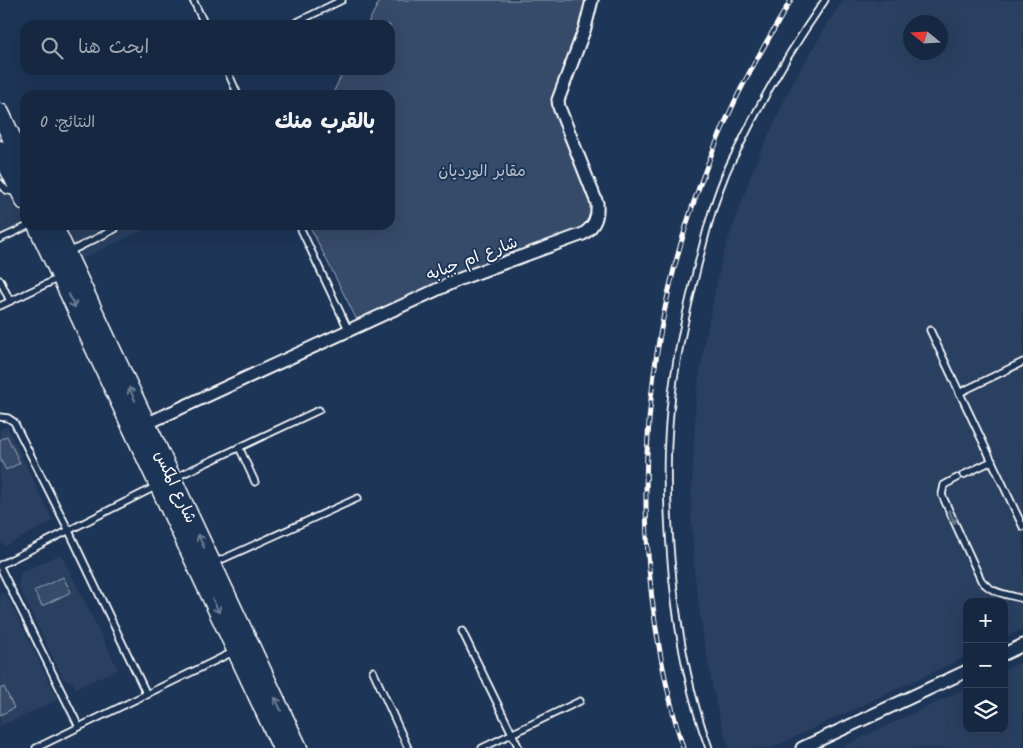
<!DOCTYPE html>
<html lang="ar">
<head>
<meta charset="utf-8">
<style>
	body { margin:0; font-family:Kalam,"Playpen Sans Arabic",sans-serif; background:#1f3048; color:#f1f3f6; direction:rtl }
	.controls { position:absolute; right:15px; bottom:15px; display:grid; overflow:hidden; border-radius:10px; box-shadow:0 5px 20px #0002 }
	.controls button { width:45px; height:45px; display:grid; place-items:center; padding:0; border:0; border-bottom:1px solid #35445a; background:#162841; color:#f1f3f6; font:25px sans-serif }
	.compass { position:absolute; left:903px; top:15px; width:45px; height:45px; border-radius:50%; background:#162841; box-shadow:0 5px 20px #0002; rotate:288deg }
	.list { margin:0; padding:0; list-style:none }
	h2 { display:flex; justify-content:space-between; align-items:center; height:65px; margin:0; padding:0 20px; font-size:21px }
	h2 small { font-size:16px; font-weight:400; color:#9ea6b1 }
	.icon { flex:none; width:28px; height:28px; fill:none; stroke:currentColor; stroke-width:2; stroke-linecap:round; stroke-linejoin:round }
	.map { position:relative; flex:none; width:1023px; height:748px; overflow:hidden; direction:ltr }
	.search { position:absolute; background:#162841; box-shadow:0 5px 20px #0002; left:20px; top:20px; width:375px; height:55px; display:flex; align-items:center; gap:12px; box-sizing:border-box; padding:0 18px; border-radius:15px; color:#9ea6b1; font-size:19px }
	.panel { position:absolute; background:#162841; box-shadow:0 5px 20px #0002; left:20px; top:90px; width:375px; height:140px; border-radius:15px; direction:rtl }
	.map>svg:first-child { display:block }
</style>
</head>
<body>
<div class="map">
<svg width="1023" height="748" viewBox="0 0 1023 748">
	<rect width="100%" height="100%" fill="#1d3557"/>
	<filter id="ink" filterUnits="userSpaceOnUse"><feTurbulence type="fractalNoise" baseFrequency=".02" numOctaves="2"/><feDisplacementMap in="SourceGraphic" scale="10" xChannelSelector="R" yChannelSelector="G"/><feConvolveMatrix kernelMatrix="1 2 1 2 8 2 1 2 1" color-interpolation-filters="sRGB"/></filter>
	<g filter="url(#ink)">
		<g fill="#2a4161" fill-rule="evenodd">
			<path d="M 844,0 L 1023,0 L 1023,629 L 1004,638 L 1004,602 L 967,602 L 967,656 L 771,748 L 729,748 L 716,705 L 704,641 L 694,571 L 691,506 L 696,398 L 705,340 L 723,254 L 754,167 L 792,84 L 831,18 ZM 910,22 L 940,22 L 940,52 L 910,52 Z"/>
			<path d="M 0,160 L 25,214 L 25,224 L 0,236 Z"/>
			<path d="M 65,225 L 149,225 L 150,227 L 81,259 Z"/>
			<path d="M 7,426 L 53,521 L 5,546 L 0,541 L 0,430 Z"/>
			<path d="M 61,554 L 118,669 L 76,688 L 72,682 L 64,680 L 18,586 L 20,573 Z"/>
			<path d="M 0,591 L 1,593 L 6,594 L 58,700 L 0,726 Z"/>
			<path d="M 1023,661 L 1023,748 L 840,748 L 967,688 L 967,729 L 1004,729 L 1004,670 Z"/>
		</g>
		<g fill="#364b69" stroke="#9aa5b4">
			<path d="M 380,0 L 587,0 L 576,39 L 553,100 L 593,213 L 587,225 L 580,229 L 357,320 L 309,225 L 390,225 L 390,95 L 332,95 L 344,70 L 390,70 L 390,25 L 367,25 Z"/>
			<path d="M 7,436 L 20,463 L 6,470 L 0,459 L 0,440 Z"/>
			<path d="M 63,577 L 71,592 L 42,606 L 34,591 Z"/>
			<path d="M 4,687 L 14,708 L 0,715 L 0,689 Z"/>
		</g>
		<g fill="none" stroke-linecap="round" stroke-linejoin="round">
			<g stroke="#fff" stroke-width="9">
				<g id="service">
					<path d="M 193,0 L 205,25"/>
					<path d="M 291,25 L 342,0"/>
					<path d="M 227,70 L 238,95"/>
					<path d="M 0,183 L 6,190 L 17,193"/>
					<path d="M 299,225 L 348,329"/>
					<path d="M 0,239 L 30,225"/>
					<path d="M 69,252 L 115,229 L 117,225"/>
					<path d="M 0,280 L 10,301"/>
					<path d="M 0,306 L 59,278"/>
					<path d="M 930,330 L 1023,527"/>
					<path d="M 959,393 L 1023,362"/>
					<path d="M 0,417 L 8,418 L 14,422 L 68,529 L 147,695"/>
					<path d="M 239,447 L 255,482"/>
					<path d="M 963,475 L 992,461"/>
					<path d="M 174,478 L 319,410"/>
					<path d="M 957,478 L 944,485 L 942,495 L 981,580 C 992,594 1007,594 1023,599"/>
					<path d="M 214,563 L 358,498"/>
					<path d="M 0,565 L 157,486"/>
					<path d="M 0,567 L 79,727"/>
					<path d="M 462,631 L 519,748"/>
					<path d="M 373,671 L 408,748"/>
					<path d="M 36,748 L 235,651"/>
					<path d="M 482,748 L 580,701"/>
					<path d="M 709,748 C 689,695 679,639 673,582 C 668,530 665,477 669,425 C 672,375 683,325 695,277 C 703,244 711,210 724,178 C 728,166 735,155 741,143 C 765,93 793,46 825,0"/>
				</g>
			</g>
			<g stroke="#fff" stroke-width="15">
				<g id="minor">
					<path d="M 146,424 L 460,279 L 583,234 C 595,226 598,217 597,203 L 559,107 L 558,100 L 585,28 L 592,0"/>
					<path d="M 1004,654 L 1023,645"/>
					<path d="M 802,748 L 967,671"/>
				</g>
			</g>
			<g stroke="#fff" stroke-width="21">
				<g id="primary">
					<path d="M 0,113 L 25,166"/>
					<path d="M 0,150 L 25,201"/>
					<path d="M 37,225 L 282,748"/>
					<path d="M 53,225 L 298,748"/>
				</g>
			</g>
			<use href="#service" stroke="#1d3557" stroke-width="5.5"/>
			<use href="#minor" stroke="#1d3557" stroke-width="11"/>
			<use href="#primary" stroke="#1d3557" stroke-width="18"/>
			<g stroke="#fff" stroke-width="5">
				<path id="rail" d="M 683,748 C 619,535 639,300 736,99 C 752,65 772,33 791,0"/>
			</g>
			<use href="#rail" stroke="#1d3557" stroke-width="3" stroke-dasharray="9" stroke-linecap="butt"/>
		</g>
		<defs><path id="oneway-shaft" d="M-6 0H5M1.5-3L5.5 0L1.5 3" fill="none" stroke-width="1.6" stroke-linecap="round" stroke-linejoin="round" transform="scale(1.25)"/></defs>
		<g stroke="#6c7c92">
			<use href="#oneway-shaft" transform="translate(72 301) rotate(65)"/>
			<use href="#oneway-shaft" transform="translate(132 394) rotate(-115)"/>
			<use href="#oneway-shaft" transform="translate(952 517) rotate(65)"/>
			<use href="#oneway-shaft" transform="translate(201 541) rotate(-115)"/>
			<use href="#oneway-shaft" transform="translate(216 606) rotate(65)"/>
			<use href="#oneway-shaft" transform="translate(278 704) rotate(-115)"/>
		</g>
	</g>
	<g text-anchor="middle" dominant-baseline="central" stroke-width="4" stroke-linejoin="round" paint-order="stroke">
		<g font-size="16" fill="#b9c0ca" stroke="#1d3557">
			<text x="482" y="171">مقابر الورديان</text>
		</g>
		<g font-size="16" fill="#fff" stroke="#1d3557">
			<text transform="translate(472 259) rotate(-21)">شارع ام جبابه</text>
			<text transform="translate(175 487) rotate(65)">شارع المكس</text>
		</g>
	</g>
</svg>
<div class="controls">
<button>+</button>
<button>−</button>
<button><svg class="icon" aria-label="layers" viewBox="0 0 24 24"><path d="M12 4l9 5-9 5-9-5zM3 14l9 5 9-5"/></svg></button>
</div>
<svg class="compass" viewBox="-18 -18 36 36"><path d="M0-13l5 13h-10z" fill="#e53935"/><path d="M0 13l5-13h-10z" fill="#9ea6b1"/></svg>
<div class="search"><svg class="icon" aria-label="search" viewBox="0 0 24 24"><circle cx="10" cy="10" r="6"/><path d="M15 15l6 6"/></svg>ابحث هنا</div>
<section class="panel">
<h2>بالقرب منك<small>النتائج: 0</small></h2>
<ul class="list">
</ul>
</section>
</div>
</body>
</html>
